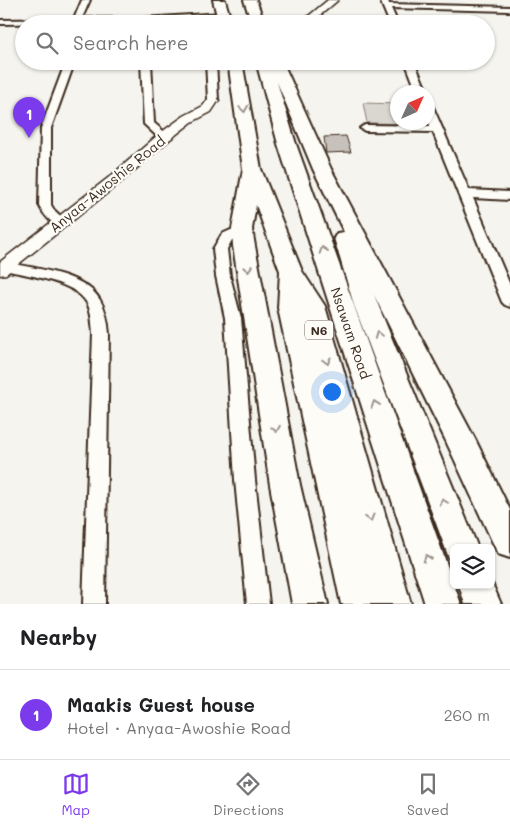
<!DOCTYPE html>
<html lang="en">
<head>
<meta charset="utf-8">
<style>
	body { margin:0; font-family:Mali,sans-serif; background:#f2f2f2; color:#202124 }
	.controls { position:absolute; right:15px; bottom:15px; display:grid; overflow:hidden; border-radius:8px; box-shadow:0 1px 4px #0004 }
	.controls button { width:45px; height:45px; display:grid; place-items:center; padding:0; border:0; border-bottom:1px solid #e0e0e0; background:#fff; color:#202124; font:25px sans-serif }
	.compass { position:absolute; left:390px; top:85px; width:45px; height:45px; border-radius:50%; background:#fff; box-shadow:0 1px 4px #0004; rotate:45deg }
	.you { position:absolute; left:331px; top:391px; width:18px; height:18px; margin:-12px; border:4px solid #fff; border-radius:50%; background:#1a73e8; box-shadow:0 0 0 8px #1a73e833 }
	.badge { display:grid; place-items:center; width:32px; height:32px; border-radius:50%; background:#7c3aed; color:#fff; font-size:16px; font-weight:700 }
	.pin { position:absolute; translate:-50% -41px; filter:drop-shadow(0 1px 2px #0008) }
	.pin::after { content:''; position:absolute; top:26px; width:18px; height:15px; background:inherit; clip-path:polygon(0 0,100% 0,50% 100%) }
	.list { margin:0; padding:0; list-style:none }
	h2 { display:flex; justify-content:space-between; align-items:center; height:65px; margin:0; padding:0 20px; font-size:21px }
	h2 small { font-size:16px; font-weight:400; color:#757577 }
	.list li { display:grid; grid-template-columns:32px 1fr auto; gap:15px; align-items:center; box-sizing:border-box; height:90px; padding:0 20px; border-top:1px solid #e0e0e0 }
	.list b { display:block; font-size:19px; white-space:nowrap }
	.list p { margin:0; font-size:16px; white-space:nowrap; color:#757577 }
	.list em { font-size:16px; font-style:normal; color:#757577 }
	.icon { flex:none; width:28px; height:28px; fill:none; stroke:currentColor; stroke-width:2; stroke-linecap:round; stroke-linejoin:round }
	.map { position:relative; flex:none; width:510px; height:604px; overflow:hidden }
	.search { position:absolute; background:#fff; box-shadow:0 1px 4px #0004; left:15px; right:15px; top:15px; height:55px; display:flex; align-items:center; gap:12px; box-sizing:border-box; padding:0 18px; border-radius:28px; color:#757577; font-size:19px }
	.sheet { height:155px; background:#fff }
	nav { display:flex; justify-content:space-around; align-items:center; box-sizing:border-box; height:70px; border-top:1px solid #e0e0e0; background:#fff; font-size:14px; color:#757577 }
	nav a { display:grid; justify-items:center; gap:2px }
	nav .on { color:#7c3aed }
	.map>svg:first-child { display:block }
</style>
</head>
<body>
<div class="map">
<svg width="510" height="604" viewBox="0 0 510 604">
	<rect width="100%" height="100%" fill="#f5f4ee"/>
	<filter id="ink" filterUnits="userSpaceOnUse"><feTurbulence type="fractalNoise" baseFrequency=".02" numOctaves="2"/><feDisplacementMap in="SourceGraphic" scale="10" xChannelSelector="R" yChannelSelector="G"/><feConvolveMatrix kernelMatrix="1 2 1 2 8 2 1 2 1" color-interpolation-filters="sRGB"/></filter>
	<g filter="url(#ink)">
		<path fill="#dad6d0" stroke="#8a8077" d="M 363,103 L 397,104 L 398,122 L 421,123 L 422,124 L 367,123 Z"/>
		<path fill="#c7c1bb" stroke="#3b2a1e" d="M 346,136 L 351,152 L 326,153 L 324,137 Z"/>
		<g fill="none" stroke-linecap="round" stroke-linejoin="round">
			<g stroke="#3b2a1e" stroke-width="4">
				<g id="minor">
					<path d="M 82,0 L 90,0 L 82,18 L 143,18 L 224,13 L 228,15 L 224,17 L 143,22 L 0,24 L 0,20 L 74,19 Z"/>
					<path d="M 380,0 L 388,0 L 389,4 L 510,7 L 510,11 L 391,8 L 398,24 L 390,24 Z"/>
					<path d="M 66,61 L 75,61 L 51,128 L 51,205 L 54,210 L 68,223 L 61,227 C 51,224 43,214 39,205 L 41,128 Z"/>
					<path d="M 141,61 L 151,61 L 154,123 L 168,135 L 169,137 L 168,139 L 160,139 L 144,124 Z"/>
					<path d="M 206,61 L 216,61 L 218,100 L 213,103 L 208,100 Z"/>
					<path d="M 405,61 L 414,61 L 427,92 L 417,92 Z"/>
					<path d="M 428,104 L 433,107 L 469,190 L 510,192 L 510,200 L 473,198 L 510,285 L 510,307 L 505,305 L 502,302 L 433,132 L 365,131 L 360,128 L 365,125 L 430,126 L 428,118 Z"/>
					<path d="M 242,225 L 249,229 L 232,240 L 227,249 L 230,276 L 241,318 L 255,480 L 269,604 L 247,604 L 235,480 L 225,318 L 216,276 L 213,249 L 222,234 Z"/>
					<path d="M 4,262 C 32,268 85,273 100,300 C 106,310 108,322 109,334 L 105,604 L 83,604 L 93,334 C 92,324 92,312 87,303 C 74,280 24,275 0,269 L 0,263 Z"/>
				</g>
			</g>
			<g stroke="#3b2a1e" stroke-width="3">
				<g id="tertiary">
					<path d="M 328,0 L 338,0 L 310,24 L 299,24 Z"/>
					<path d="M 213,96 L 219,100 L 211,112 L 192,122 L 169,140 L 122,181 L 6,274 L 0,275 L 0,262 L 112,175 L 159,134 L 184,116 L 203,106 L 209,98 Z"/>
				</g>
			</g>
			<g stroke="#3b2a1e" stroke-width="4">
				<g id="trunk">
					<path d="M 213,0 L 225,0 L 232,24 L 219,24 Z"/>
					<path d="M 244,0 L 256,0 L 265,24 L 252,24 Z"/>
					<path d="M 228,61 L 242,61 L 261,169 L 302,271 L 325,306 L 411,604 L 341,604 L 278,308 L 280,271 L 256,205 L 252,229 L 255,246 L 300,485 L 328,604 L 292,604 L 270,485 L 233,246 L 232,229 L 243,169 Z"/>
					<path d="M 256,61 L 270,61 L 271,63 L 280,61 L 284,65 L 331,169 L 475,439 L 510,510 L 510,558 L 498,554 L 445,439 L 374,295 L 478,548 L 454,548 L 454,560 L 449,558 L 354,305 L 334,238 L 337,233 L 344,232 L 313,169 L 277,82 L 296,144 L 461,604 L 425,604 L 278,144 Z"/>
					<path d="M 491,581 L 501,604 L 465,604 L 459,585 L 491,585 Z"/>
				</g>
			</g>
			<use href="#minor" fill="#fdfcf7" fill-rule="evenodd"/>
			<use href="#tertiary" fill="#fdfcf7" fill-rule="evenodd"/>
			<use href="#trunk" fill="#fdfcf7" fill-rule="evenodd"/>
		</g>
		<defs><path id="oneway-chevron" d="M-2-3.5L2.5 0L-2 3.5" fill="none" stroke-width="1.6" stroke-linecap="round" stroke-linejoin="round" transform="scale(1.25)"/></defs>
		<g stroke="#9c938a">
			<use href="#oneway-chevron" transform="translate(244 109) rotate(82)"/>
			<use href="#oneway-chevron" transform="translate(323 250) rotate(-109)"/>
			<use href="#oneway-chevron" transform="translate(248 269) rotate(80)"/>
			<use href="#oneway-chevron" transform="translate(378 335) rotate(-111)"/>
			<use href="#oneway-chevron" transform="translate(327 361) rotate(75)"/>
			<use href="#oneway-chevron" transform="translate(375 404) rotate(-109)"/>
			<use href="#oneway-chevron" transform="translate(276 429) rotate(80)"/>
			<use href="#oneway-chevron" transform="translate(443 502) rotate(-111)"/>
			<use href="#oneway-chevron" transform="translate(370 518) rotate(75)"/>
			<use href="#oneway-chevron" transform="translate(427 558) rotate(-109)"/>
		</g>
	</g>
	<g text-anchor="middle" dominant-baseline="central" stroke-width="4.5" stroke-linejoin="round" paint-order="stroke">
		<rect fill="#fdfcf7" stroke="#75695f" stroke-width="1" x="305" y="320.5" width="28" height="19" rx="4"/>
		<g font-size="12" font-weight="bold" fill="#3b2a1e">
			<text x="319" y="330">N6</text>
		</g>
		<g font-size="14" fill="#3b2a1e" stroke="#fdfcf7">
			<text transform="translate(107 184) rotate(-39)">Anyaa-Awoshie Road</text>
			<text transform="translate(351 333) rotate(71)">Nsawam Road</text>
		</g>
	</g>
</svg>
<div class="controls">
<button><svg class="icon" aria-label="layers" viewBox="0 0 24 24"><path d="M12 4l9 5-9 5-9-5zM3 14l9 5 9-5"/></svg></button>
</div>
<svg class="compass" viewBox="-18 -18 36 36"><path d="M0-13l5 13h-10z" fill="#e53935"/><path d="M0 13l5-13h-10z" fill="#757577"/></svg>
<div class="you"></div>
<div class="pin badge" style="left:29px;top:138px">1</div>
<div class="search"><svg class="icon" aria-label="search" viewBox="0 0 24 24"><circle cx="10" cy="10" r="6"/><path d="M15 15l6 6"/></svg>Search here</div>
</div>
<section class="sheet">
<h2>Nearby<small></small></h2>
<ul class="list">
<li><span class="badge">1</span><div><b>Maakis Guest house</b><p>Hotel · Anyaa-Awoshie Road</p></div><em>260 m</em></li>
</ul>
</section>
<nav>
<a class="on"><svg class="icon" aria-label="map" viewBox="0 0 24 24"><path d="M3 6l6-2 6 2 6-2v14l-6 2-6-2-6 2zM9 4v14M15 6v14"/></svg>Map</a>
<a><svg class="icon" aria-label="directions" viewBox="0 0 24 24"><path d="M12 3l9 9-9 9-9-9zM9 14v-3h6M13 9l2 2-2 2"/></svg>Directions</a>
<a><svg class="icon" aria-label="saved" viewBox="0 0 24 24"><path d="M7 4h10v16l-5-4-5 4z"/></svg>Saved</a>
</nav>
</body>
</html>
